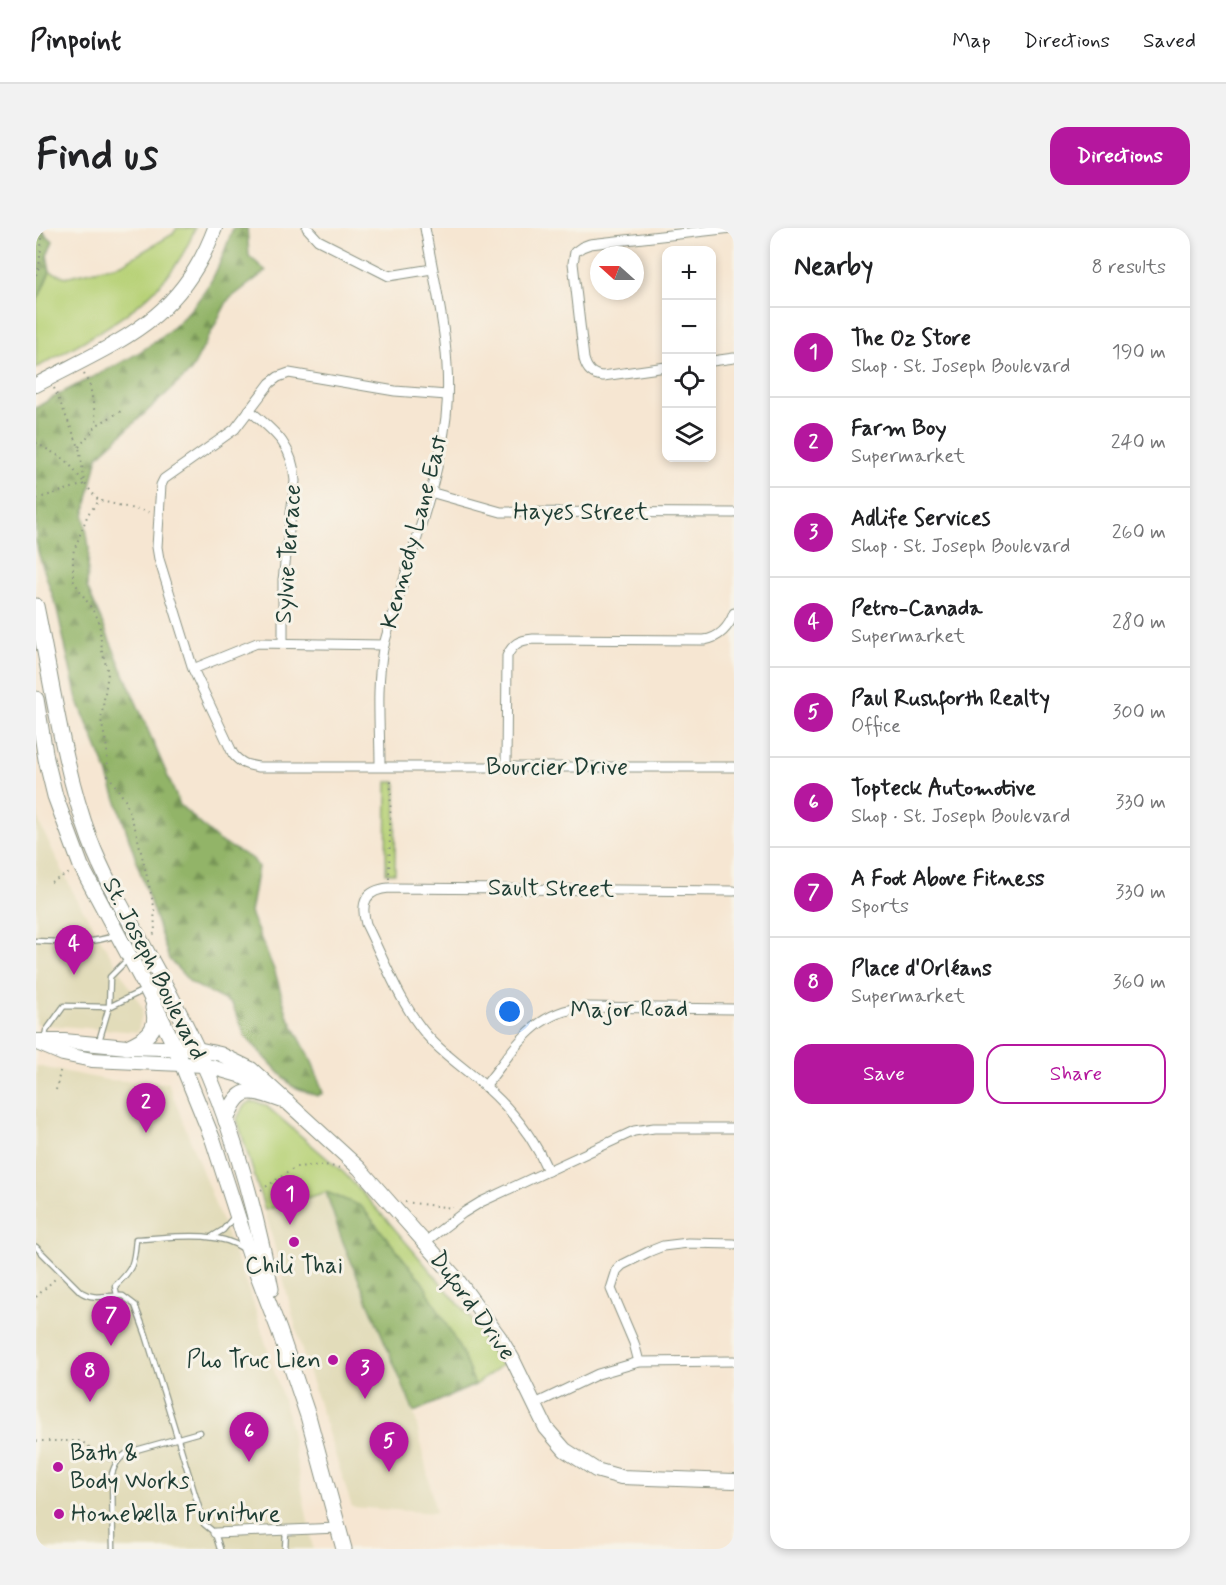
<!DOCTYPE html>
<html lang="en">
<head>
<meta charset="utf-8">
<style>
	body { margin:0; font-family:Mynerve,sans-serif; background:#f2f2f2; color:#202124 }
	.controls { position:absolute; right:18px; top:18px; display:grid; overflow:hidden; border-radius:12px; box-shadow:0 3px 9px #0003 }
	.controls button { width:54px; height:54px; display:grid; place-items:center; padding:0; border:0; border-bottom:2px solid #e0e0e0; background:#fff; color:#202124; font:30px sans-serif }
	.compass { position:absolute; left:554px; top:18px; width:54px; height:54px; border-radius:50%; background:#fff; box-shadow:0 3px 9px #0003; rotate:291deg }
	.you { position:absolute; left:474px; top:784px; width:21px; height:21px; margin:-15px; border:4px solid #fff; border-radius:50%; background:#1a73e8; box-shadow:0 0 0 9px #1a73e833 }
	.badge { display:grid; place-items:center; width:39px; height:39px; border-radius:50%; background:#b5179e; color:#fff; font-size:20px; font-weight:700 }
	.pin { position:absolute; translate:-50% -50px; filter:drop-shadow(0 2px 3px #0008) }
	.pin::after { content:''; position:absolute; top:32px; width:21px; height:18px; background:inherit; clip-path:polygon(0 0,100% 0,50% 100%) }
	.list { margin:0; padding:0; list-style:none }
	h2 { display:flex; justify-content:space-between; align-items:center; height:78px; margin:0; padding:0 24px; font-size:26px }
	h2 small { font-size:20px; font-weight:400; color:#757577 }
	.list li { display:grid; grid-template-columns:39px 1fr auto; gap:18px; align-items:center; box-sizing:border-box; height:90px; padding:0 24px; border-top:2px solid #e0e0e0 }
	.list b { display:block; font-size:22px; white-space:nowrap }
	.list p { margin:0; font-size:20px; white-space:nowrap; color:#757577 }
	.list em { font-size:20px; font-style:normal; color:#757577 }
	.actions { display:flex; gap:12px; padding:18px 24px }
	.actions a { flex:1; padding:14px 0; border:2px solid #b5179e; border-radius:18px; text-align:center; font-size:21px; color:#b5179e }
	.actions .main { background:#b5179e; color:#fff }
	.icon { flex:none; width:33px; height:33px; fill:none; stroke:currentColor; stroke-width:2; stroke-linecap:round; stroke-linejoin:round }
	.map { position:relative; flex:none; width:698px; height:1321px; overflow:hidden; border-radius:18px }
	header { display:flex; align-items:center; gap:36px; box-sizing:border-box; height:84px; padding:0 30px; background:#fff; border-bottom:2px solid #e0e0e0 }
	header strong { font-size:28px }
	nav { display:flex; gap:33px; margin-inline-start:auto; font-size:21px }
	.intro { display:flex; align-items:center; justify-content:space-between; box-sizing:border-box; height:144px; padding:0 36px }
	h1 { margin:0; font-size:42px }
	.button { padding:15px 27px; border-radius:18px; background:#b5179e; color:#fff; font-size:21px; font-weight:700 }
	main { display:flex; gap:36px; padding:0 36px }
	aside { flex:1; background:#fff; border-radius:18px; box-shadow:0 3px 9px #0003 }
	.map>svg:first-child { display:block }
</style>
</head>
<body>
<header>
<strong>Pinpoint</strong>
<nav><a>Map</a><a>Directions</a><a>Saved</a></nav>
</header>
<div class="intro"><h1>Find us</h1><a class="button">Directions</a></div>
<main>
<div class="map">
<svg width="698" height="1321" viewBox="0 0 698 1321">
	<defs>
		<pattern id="forest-firs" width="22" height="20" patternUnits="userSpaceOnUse" patternTransform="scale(1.5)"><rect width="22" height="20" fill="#92b468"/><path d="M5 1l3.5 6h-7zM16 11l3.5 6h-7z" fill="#779456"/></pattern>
	</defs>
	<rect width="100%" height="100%" fill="#f7f3e8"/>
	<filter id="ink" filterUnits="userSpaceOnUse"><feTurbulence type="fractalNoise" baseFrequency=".0167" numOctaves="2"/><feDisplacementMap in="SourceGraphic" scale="12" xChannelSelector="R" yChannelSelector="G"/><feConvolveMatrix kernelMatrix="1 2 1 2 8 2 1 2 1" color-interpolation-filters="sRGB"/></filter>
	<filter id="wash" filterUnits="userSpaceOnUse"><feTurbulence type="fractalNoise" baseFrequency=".008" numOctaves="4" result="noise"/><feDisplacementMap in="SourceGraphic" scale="24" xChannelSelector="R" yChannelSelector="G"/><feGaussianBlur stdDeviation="1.35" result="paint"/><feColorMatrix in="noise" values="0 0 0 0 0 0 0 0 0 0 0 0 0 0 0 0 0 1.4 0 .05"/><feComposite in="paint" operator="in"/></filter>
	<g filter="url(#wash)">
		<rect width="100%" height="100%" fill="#f6e6d2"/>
		<g fill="#e2dcba">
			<path d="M 0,578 L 4,597 L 40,670 L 107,781 L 102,804 L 0,796 Z"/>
			<path d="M 0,838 L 71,852 L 132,855 L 216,1071 L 252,1188 L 277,1321 L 0,1321 Z"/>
			<path d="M 290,964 L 305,1009 L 378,1184 L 400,1285 L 316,1279 L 268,1130 L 229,982 Z"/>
		</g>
		<g fill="#b8d278" stroke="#6c8856" stroke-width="1.5">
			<path d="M 141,0 L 159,0 C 133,72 63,104 0,140 L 0,76 L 14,43 L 29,49 L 86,36 L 137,6 Z"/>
			<path d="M 351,554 L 360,554 L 359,645 L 350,645 Z"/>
			<path d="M 214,874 L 221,874 L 229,877 L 308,945 L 351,992 L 433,1088 L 466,1137 L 439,1157 L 424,1121 L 352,1013 L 325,978 L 290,964 L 229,982 L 201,891 L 207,879 Z"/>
		</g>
		<g fill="url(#forest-firs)" stroke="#58784e" stroke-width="1.5">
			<path d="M 0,0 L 3,0 L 17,13 L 11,27 L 14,43 L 0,76 Z"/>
			<path d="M 197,0 L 211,0 L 213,28 L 230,43 L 192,72 L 155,143 L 62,228 L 48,288 L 53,319 L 51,359 L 144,577 L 183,613 L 217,631 L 222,639 L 214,685 L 239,744 L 251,786 L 277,836 L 287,865 L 281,868 L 256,858 L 209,808 L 196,776 L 155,755 L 133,731 L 70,541 L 41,471 L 21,381 L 3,327 L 0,311 L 0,180 C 36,156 78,142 113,118 C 141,99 169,70 182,39 C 188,26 192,13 197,0 Z"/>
			<path d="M 290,964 L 325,978 L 387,1055 L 424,1121 L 439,1157 L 378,1184 L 305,1009 Z"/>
		</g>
	</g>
	<g filter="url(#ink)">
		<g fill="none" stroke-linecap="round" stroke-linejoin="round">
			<g stroke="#8a9283" stroke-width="7">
				<g id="lane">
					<path d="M 0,713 C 27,714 54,717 80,707"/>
					<path d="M 9,809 L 10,803 L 28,778 L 73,779 L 74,749 L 91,732"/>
					<path d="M 63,813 L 73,779 L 108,762"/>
					<path d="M 177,1008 L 187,1002 L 197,990"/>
					<path d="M 0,1019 L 45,1064 C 59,1073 72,1066 87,1068 L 99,1077 L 110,1107 L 168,1296 L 179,1305 L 184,1321"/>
					<path d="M 81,1067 L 79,1058 C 97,1041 98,1036 100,1011 C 134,1010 179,1001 208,1021"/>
					<path d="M 77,1321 L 76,1246 C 79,1235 83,1230 93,1224 L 164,1204"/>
					<path d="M 249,1321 L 250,1303"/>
				</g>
			</g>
			<g stroke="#8a9283" stroke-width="11">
				<g id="street">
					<path d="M 271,0 L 282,12 L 353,48 L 396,41"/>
					<path d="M 676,133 L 698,130"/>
					<path d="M 630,139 L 567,148 C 556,147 551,142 548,131 L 537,35 L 539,24 L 546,19 L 554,16 L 696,0"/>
					<path d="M 411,167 L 359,163 L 253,145 L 242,149 L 234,155 L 199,201 L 128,251 L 125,257 L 121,319 L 123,331 L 157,441 L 197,526 C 205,536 211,537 223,539 L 698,539"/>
					<path d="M 213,182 C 239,204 257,217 259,253 L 247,352 L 247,415"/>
					<path d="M 394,264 L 465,284 L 698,285"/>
					<path d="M 157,441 L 221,415 L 348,417"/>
					<path d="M 344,538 C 344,500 340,459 347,421 C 351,403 358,386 363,368 C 380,310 403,250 410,189 C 417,125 400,62 389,0"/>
					<path d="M 470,538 L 471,428 C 477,416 483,412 497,411 L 668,412 C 683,410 693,399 698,385"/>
					<path d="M 449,858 C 479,821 496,784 549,779 L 698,781"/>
					<path d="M 512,943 C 498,910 477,883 450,859 C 433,844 414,831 398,815 C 367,784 349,734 330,696 C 324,674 330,662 353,660 L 698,663"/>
					<path d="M 389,1014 L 427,985 L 445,974 L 598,903 L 618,900 L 698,900"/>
					<path d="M 603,1134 L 598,1115 L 575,1061 L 581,1042 L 586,1037 L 612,1024 L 627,1018 L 652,1015 L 698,1016"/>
					<path d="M 499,1176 L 562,1146 L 603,1134 L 698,1133"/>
					<path d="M 179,1305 L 302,1300"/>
				</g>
			</g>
			<g stroke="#8a9283" stroke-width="16">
				<g id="secondary">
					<path d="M 0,157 C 82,113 144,94 179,0"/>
					<path d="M 0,813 L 28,813 L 91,819 L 161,821 L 184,826 L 215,841 L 323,940 L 420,1050 L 464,1110 L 476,1130 L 510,1200 L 529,1222 L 560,1242 L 585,1249 L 698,1253"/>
					<path d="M 1,815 L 27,826 L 56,832 L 168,837 L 203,847 L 232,862"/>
				</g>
			</g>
			<g stroke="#8a9283" stroke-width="17">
				<g id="primary">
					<path d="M 0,378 C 16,454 27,539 54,612 C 70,654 93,691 114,730 C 131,760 147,791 162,823 C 197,898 219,980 235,1061"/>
					<path d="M 0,471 L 10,531 L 19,568 L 45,638 L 113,765 L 140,821 L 177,912 L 213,1024 L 243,1102 L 272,1188 L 308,1321"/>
					<path d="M 91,819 C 109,811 124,802 117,780"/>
					<path d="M 190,893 C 204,852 218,863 251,874"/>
				</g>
			</g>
			<g stroke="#8a9283" stroke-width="2" stroke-dasharray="1.5 4.5" stroke-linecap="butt">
				<path d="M 0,47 L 3,39 L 7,0"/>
				<path d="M 48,146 L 54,158 L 61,197"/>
				<path d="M 18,160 L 43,219 L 49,256 L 63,273 L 52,286 L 37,325 L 37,352 L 63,392 L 66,423 L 72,445 L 65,492 L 71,520 L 72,547 L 89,572 L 100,603 L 118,678 L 119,704 L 116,709"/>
				<path d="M 0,215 L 30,232 L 49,256 L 0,271"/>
				<path d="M 43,219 L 61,197 L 87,182"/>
				<path d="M 65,273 L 115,285"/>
				<path d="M 353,651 L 355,549"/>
				<path d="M 15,654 L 34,645"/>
				<path d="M 20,862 L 25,839"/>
				<path d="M 225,962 L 260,939 L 289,937 L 304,940"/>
				<path d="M 369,974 L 417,980"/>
				<path d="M 0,1069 L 19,1051"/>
				<path d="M 0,1213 L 45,1213 L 73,1233"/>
			</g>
			<use href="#lane" stroke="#fff" stroke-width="4.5"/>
			<use href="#street" stroke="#fff" stroke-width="9"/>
			<use href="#secondary" stroke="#fff" stroke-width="14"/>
			<use href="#primary" stroke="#fff" stroke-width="15"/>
		</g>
	</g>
	<g fill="#b5179e" stroke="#f7f3e8" stroke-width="2">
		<circle cx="258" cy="1014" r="6"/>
		<circle cx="297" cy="1132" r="6"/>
		<circle cx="22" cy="1239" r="6"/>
		<circle cx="23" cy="1286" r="6"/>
	</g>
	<g text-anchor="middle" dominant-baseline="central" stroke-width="6" stroke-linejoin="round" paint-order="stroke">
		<g font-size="24" fill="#1f3d34" stroke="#f7f3e8">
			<text x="545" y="284">Hayes Street</text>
			<text transform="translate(379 304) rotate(-75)">Kennedy Lane East</text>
			<text transform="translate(253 326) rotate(-86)">Sylvie Terrace</text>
			<text x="521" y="539">Bourcier Drive</text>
			<text transform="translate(515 661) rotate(1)">Sault Street</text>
			<text transform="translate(118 741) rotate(63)">St. Joseph Boulevard</text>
			<text transform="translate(593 782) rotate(-1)">Major Road</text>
			<text transform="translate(436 1078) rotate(54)">Duford Drive</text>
		</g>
		<g font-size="24" fill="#1f3d34" stroke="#f7f3e8" text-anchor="start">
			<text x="258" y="1038" text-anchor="middle">Chili Thai</text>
			<text x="285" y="1132" text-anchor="end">Pho Truc Lien</text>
			<text x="34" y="1225">Bath &amp;<tspan x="34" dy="28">Body Works</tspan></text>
			<text x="35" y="1286">Homebella Furniture</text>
		</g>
	</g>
</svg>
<div class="controls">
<button>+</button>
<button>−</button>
<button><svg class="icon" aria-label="locate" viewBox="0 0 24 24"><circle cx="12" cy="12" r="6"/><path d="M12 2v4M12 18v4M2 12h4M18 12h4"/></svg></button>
<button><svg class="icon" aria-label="layers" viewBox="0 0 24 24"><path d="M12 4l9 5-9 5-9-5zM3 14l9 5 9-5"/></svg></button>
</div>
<svg class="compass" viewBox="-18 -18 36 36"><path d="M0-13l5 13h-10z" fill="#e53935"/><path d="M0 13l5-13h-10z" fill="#757577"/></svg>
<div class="you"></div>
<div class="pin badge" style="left:254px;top:997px">1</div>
<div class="pin badge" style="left:110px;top:905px">2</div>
<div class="pin badge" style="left:329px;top:1171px">3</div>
<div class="pin badge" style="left:38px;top:747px">4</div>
<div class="pin badge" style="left:353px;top:1244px">5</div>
<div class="pin badge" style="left:213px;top:1234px">6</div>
<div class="pin badge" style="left:75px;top:1118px">7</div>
<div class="pin badge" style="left:54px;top:1174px">8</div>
</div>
<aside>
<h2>Nearby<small>8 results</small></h2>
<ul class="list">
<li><span class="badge">1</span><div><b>The Oz Store</b><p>Shop · St. Joseph Boulevard</p></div><em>190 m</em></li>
<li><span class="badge">2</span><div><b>Farm Boy</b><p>Supermarket</p></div><em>240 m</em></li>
<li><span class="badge">3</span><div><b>Adlife Services</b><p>Shop · St. Joseph Boulevard</p></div><em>260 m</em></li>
<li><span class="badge">4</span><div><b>Petro-Canada</b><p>Supermarket</p></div><em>280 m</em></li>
<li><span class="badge">5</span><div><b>Paul Rushforth Realty</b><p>Office</p></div><em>300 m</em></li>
<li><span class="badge">6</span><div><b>Topteck Automotive</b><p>Shop · St. Joseph Boulevard</p></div><em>330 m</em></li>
<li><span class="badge">7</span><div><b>A Foot Above Fitness</b><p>Sports</p></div><em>330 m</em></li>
<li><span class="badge">8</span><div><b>Place d'Orléans</b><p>Supermarket</p></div><em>360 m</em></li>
</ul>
<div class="actions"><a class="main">Save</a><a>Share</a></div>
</aside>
</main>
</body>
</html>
